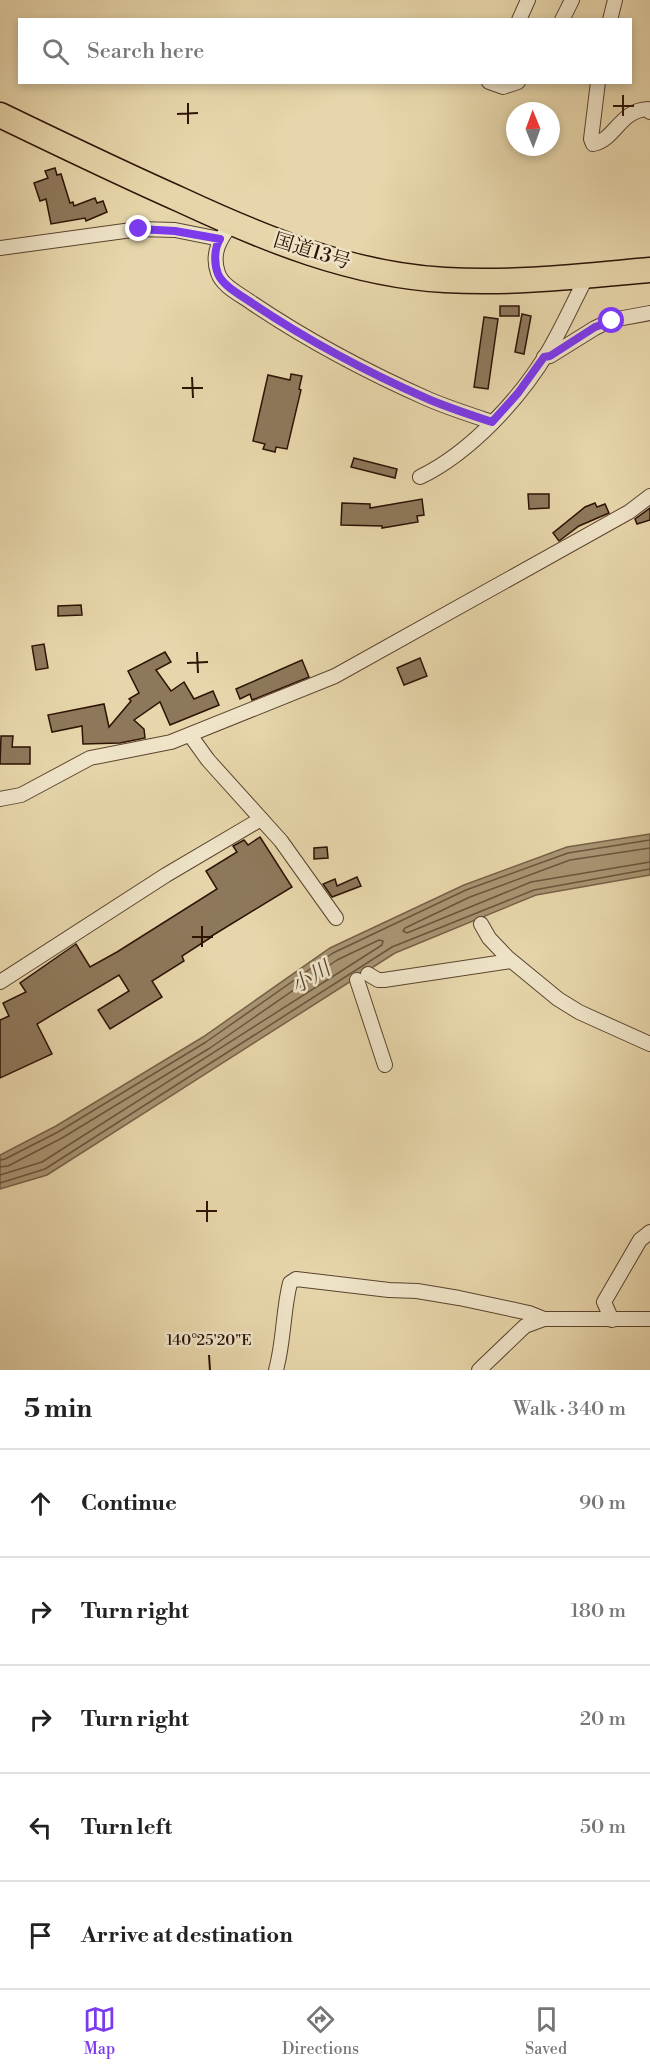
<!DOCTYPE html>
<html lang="en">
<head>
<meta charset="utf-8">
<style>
	body { margin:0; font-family:"Libre Bodoni","Noto Serif JP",serif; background:#f6f6f6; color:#222 }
	.compass { position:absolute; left:506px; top:102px; width:54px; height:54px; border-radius:50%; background:#fff; box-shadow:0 3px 9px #0003; rotate:359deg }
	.stop { position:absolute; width:18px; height:18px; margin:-14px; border:4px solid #7c3aed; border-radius:50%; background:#fff }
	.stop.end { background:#7c3aed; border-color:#fff; box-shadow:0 2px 6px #0008 }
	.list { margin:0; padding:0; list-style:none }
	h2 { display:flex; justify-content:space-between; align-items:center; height:78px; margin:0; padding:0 24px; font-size:26px }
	h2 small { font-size:20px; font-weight:400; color:#767676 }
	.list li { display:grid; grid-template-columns:39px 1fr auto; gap:18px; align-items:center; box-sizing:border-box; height:108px; padding:0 24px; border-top:2px solid #e0e0e0 }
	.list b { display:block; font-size:22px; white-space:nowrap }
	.list em { font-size:20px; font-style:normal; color:#767676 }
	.icon { flex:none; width:33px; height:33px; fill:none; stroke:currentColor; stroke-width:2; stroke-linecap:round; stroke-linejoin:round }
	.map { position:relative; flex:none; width:650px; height:1370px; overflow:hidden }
	.search { position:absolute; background:#fff; box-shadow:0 3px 9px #0003; left:18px; right:18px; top:18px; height:66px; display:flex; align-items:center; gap:15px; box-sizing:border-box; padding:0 21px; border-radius:0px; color:#767676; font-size:22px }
	.sheet { height:618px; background:#fff }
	nav { display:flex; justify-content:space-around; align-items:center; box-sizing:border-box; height:84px; border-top:2px solid #e0e0e0; background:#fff; font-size:16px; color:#767676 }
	nav a { display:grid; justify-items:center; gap:3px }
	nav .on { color:#7c3aed }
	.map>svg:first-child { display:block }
</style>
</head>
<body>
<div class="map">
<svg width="650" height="1370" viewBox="0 0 650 1370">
	<rect width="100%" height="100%" fill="#e7d6ab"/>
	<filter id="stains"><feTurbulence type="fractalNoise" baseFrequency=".00333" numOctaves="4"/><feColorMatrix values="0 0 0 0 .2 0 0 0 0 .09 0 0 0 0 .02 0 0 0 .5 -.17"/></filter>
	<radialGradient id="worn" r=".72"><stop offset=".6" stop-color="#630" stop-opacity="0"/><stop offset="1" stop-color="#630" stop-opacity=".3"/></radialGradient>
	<path fill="#a89473" stroke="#776047" stroke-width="1.5" d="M 650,834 L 650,875 L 536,895 L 395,953 L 47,1175 L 0,1189 L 0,1155 L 56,1126 L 203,1037 L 330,948 L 464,885 L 567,847 Z"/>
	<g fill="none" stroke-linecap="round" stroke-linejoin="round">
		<g stroke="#6a543c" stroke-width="1.5">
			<path d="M 650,848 L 570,860 L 470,897 L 405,928 L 403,931 L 407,933 L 531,882 L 650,862"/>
			<path d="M 0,1160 L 5,1159 L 58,1132 L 206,1042 L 333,953 L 466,890 L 568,853 L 650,840"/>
			<path d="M 0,1167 L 8,1166 L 62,1138 L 210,1048 L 337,960 L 379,940 L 383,941 L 382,945 L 42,1162 L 0,1175"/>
			<path d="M 0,1183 L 45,1169 L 392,947 L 534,890 L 650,869"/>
		</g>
	</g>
	<g fill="#8e785b" stroke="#2d1305" stroke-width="1.5">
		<path d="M 55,168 L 57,175 L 61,174 L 70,203 L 73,202 L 74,206 L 95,198 L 97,203 L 103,201 L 107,212 L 86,221 L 85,218 L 51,224 L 46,199 L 40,201 L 34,183 L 48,178 L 45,171 Z"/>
		<rect x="500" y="306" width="19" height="10"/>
		<path d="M 522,314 L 531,316 L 524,354 L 515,352 Z"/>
		<path d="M 484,317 L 498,319 L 488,389 L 474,387 Z"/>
		<path d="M 291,374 L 302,376 L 299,389 L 301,390 L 287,449 L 276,447 L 275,452 L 263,449 L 265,444 L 253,441 L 268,375 L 290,380 Z"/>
		<path d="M 354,458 L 397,469 L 395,478 L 351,467 Z"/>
		<path d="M 528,494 L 549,494 L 549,508 L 529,509 Z"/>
		<path d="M 422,499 L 424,515 L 417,516 L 418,522 L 382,528 L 382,526 L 341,525 L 342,503 L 370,504 L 370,508 Z"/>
		<path d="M 595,503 L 597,507 L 605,504 L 609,513 L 579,526 L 559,541 L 553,533 L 585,507 Z"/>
		<path d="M 650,508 L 650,520 L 637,524 L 635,519 Z"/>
		<path d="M 81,605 L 82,615 L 58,616 L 58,606 Z"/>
		<path d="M 44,644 L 48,668 L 36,670 L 32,646 Z"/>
		<path d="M 165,652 L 171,662 L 156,670 L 171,691 L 184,682 L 194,699 L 213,691 L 219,705 L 170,725 L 160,702 L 134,720 L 144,729 L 145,738 L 120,743 L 83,744 L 82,726 L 52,732 L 48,715 L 104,704 L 109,727 L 131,701 L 129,699 L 139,693 L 128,671 Z"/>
		<path d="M 420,658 L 427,676 L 404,685 L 397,668 Z"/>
		<path d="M 302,660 L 309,677 L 252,700 L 250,694 L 240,699 L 236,689 Z"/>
		<path d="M 1,736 L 13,736 L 12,747 L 30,747 L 30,764 L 0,764 Z"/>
		<path d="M 260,837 L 292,887 L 210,937 L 210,938 L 182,956 L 184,961 L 152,981 L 162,997 L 110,1029 L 98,1010 L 129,991 L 119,975 L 37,1024 L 52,1054 L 0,1078 L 0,1020 L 9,1016 L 3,1003 L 26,992 L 20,983 L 76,944 L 90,967 L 117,952 L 217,889 L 206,871 L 237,852 L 233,846 L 244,840 L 248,845 Z"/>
		<path d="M 327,847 L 328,858 L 314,859 L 314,848 Z"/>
		<path d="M 357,877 L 361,886 L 332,897 L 323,884 L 335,879 L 337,886 Z"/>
	</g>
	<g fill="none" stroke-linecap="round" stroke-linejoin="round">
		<g stroke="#5c442e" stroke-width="16">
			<g id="minor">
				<path d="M 519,20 L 528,0"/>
				<path d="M 562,20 L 572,0"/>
				<path d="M 610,20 L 615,0"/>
				<path d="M 489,82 L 503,87 L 518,82"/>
				<path d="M 598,82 L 591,139 L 593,144 C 615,140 620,110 648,109 L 650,112"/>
				<path d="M 232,223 C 220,239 211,253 218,273 C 222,286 241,295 252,303 C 307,340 367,372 428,399 C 449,408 471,415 492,422"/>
				<path d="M 0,248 L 139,229 L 175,230 L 220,239"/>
				<path d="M 544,357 L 550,356 L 595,328 L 612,320 L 650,313"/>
				<path d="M 420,477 C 470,453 521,398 549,350 C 563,326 574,301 587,276"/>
				<path d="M 190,735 L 208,760 L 281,841 L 336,918"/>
				<path d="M 0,799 L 21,795 L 90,758 L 171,742 L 335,676 L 629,512 L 650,496"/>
				<path d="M 481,924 L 489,938 L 508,958 L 558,999 L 579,1012 L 650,1044"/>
				<path d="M 368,974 L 378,980 L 384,980 L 511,961"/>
				<path d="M 357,980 L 385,1065"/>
				<path d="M 0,982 L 166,875 L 261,819"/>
				<path d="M 612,1320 L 604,1302 L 640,1240 L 650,1232"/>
				<path d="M 276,1370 C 284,1341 283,1310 290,1283 L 296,1279 L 389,1290 L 417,1291 L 459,1298 L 529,1313 L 544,1319"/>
				<path d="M 479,1370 L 525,1326 L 544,1319 L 650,1319"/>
			</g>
		</g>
		<g stroke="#2d1305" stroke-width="27">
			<path id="trunk" d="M 0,115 C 60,144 120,173 181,200 C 265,239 352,275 445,280 C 514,284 582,276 650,270"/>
		</g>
		<use href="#minor" stroke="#efe4c8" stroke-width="14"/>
		<use href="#trunk" stroke="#e7d6ab" stroke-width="24"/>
	</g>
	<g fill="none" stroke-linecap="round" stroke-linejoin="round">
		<path stroke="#7c3aed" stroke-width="8" d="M 139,229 L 175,231 L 220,239 C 214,248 214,264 218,274 C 223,286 242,296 252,303 C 307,340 367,372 428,399 C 449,408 471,415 492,422 L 518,393 L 544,357 L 550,356 L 595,327 L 612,321"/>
	</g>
	<path fill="none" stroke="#2d1305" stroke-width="2" d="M 623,95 L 623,116M 188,103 L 188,124M 613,106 L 634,106M 177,114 L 198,113M 192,377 L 193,398M 182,388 L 203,388M 197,652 L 198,673M 187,663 L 208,662M 202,926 L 202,947M 192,937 L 213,937M 207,1201 L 207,1222M 196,1211 L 217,1211M 209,1355 L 210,1370"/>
	<g text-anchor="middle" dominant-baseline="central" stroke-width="5" stroke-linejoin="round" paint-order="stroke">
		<g font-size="20" fill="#2d1305" stroke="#efe4c8">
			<text transform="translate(312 252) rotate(17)">国道13号</text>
		</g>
		<g font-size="21" font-style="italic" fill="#5e4731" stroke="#efe4c8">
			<text transform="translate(311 978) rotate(-31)">小川</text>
		</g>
	</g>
	<g font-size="15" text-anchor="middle" fill="#2d1305" stroke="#efe4c8" stroke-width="5" stroke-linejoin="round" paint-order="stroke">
		<text x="209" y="1345">140°25'20"E</text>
	</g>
	<rect width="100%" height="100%" filter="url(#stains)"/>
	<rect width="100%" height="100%" fill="url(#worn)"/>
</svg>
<svg class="compass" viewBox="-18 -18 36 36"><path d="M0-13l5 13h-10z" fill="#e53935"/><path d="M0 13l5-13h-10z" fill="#767676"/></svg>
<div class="stop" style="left:612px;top:321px"></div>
<div class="stop end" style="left:139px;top:229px"></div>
<div class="search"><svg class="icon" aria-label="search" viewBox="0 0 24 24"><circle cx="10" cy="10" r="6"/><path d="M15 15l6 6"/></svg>Search here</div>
</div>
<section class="sheet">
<h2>5 min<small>Walk · 340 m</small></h2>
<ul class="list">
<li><svg class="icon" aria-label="ahead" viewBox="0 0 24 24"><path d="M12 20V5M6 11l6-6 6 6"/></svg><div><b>Continue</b></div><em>90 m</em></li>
<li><svg class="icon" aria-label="right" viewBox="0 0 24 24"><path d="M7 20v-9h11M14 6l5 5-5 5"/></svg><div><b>Turn right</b></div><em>180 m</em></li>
<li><svg class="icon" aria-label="right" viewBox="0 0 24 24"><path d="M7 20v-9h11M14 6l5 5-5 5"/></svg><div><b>Turn right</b></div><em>20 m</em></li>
<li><svg class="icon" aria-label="left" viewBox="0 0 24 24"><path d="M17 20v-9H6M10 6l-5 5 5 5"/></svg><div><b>Turn left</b></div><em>50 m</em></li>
<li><svg class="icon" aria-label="arrive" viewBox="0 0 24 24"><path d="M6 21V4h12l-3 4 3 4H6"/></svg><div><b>Arrive at destination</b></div></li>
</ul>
</section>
<nav>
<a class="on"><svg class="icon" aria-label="map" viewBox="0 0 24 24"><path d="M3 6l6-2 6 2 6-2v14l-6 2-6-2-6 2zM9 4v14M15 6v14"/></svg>Map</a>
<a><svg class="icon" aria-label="directions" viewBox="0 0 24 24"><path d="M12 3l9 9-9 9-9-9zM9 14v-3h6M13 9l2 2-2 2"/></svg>Directions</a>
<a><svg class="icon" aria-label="saved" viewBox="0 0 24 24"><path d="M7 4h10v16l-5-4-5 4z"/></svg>Saved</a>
</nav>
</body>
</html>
